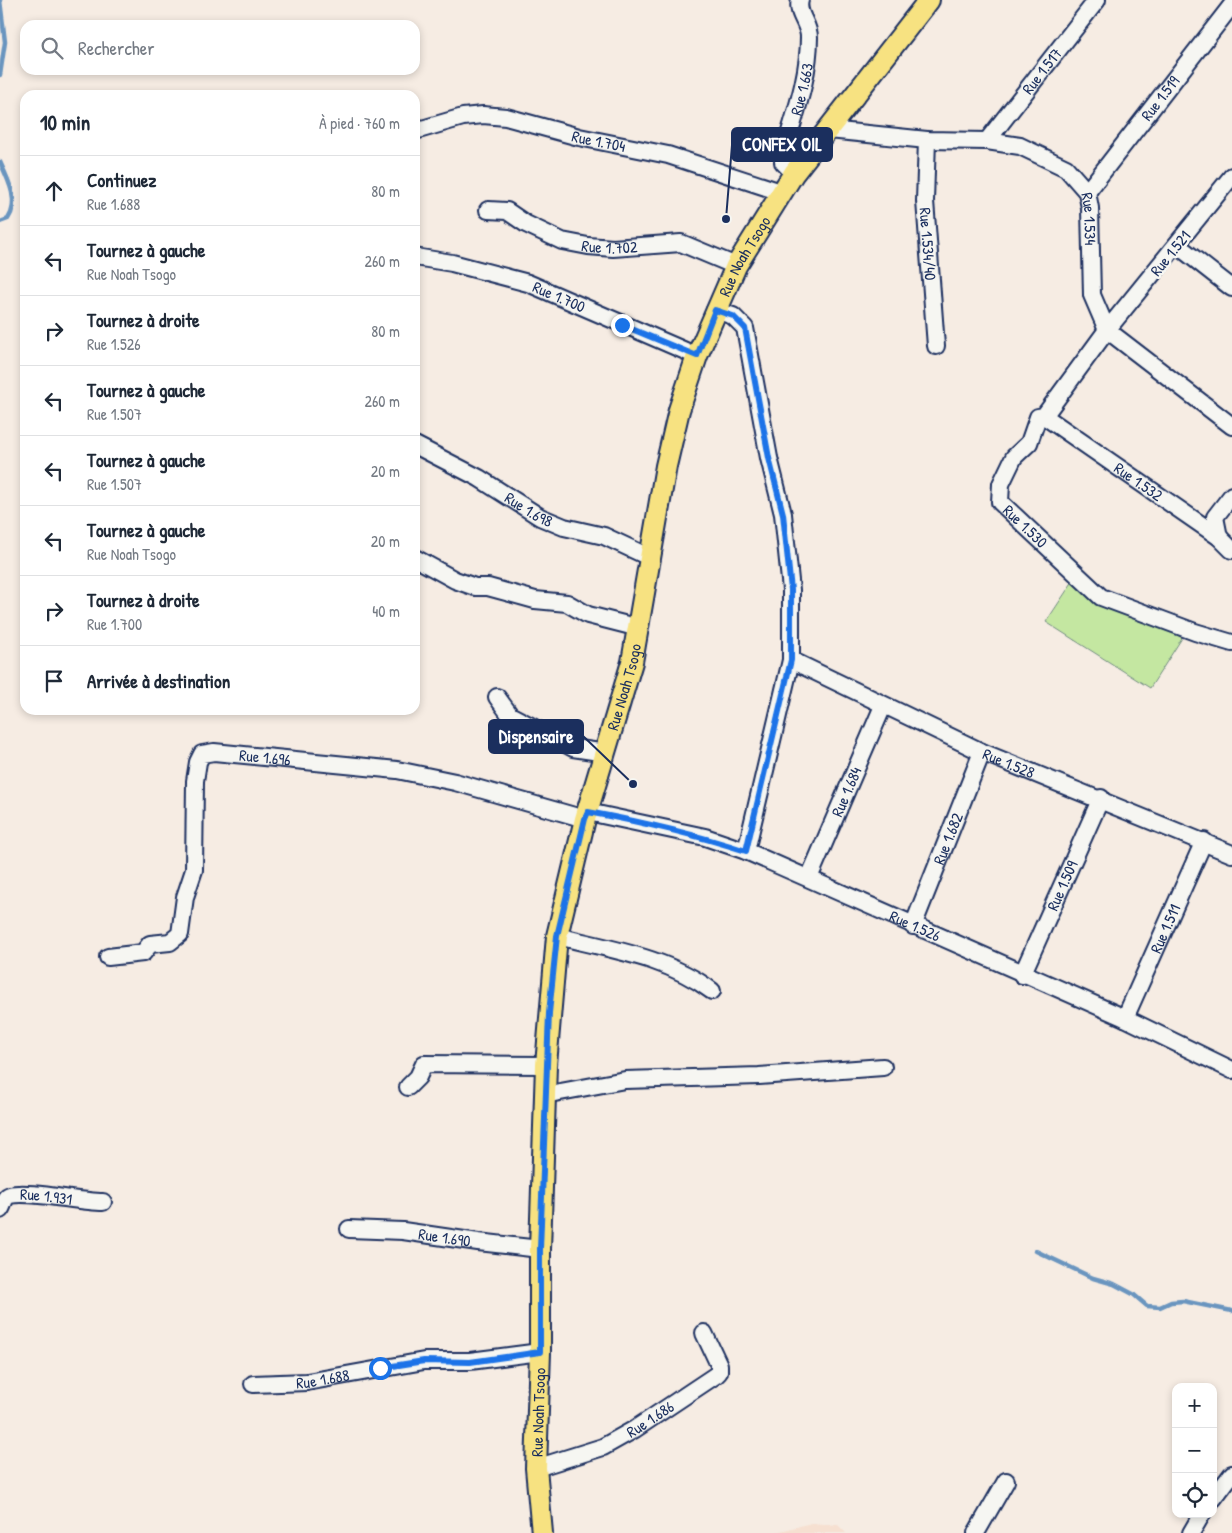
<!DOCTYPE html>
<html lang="fr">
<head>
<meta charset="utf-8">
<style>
	body { margin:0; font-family:"Patrick Hand",sans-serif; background:#f6f6f7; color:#1f2937 }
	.controls { position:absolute; right:15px; bottom:15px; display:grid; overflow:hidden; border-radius:10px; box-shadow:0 2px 8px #0003 }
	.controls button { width:45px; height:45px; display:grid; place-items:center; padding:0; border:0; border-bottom:1px solid #e0e1e3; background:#fff; color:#1f2937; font:25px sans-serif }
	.stop { position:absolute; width:15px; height:15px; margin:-11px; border:4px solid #1a73e8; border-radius:50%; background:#fff }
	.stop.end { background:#1a73e8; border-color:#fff; box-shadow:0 1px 5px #0008 }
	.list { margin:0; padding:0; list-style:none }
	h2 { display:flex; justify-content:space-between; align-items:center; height:65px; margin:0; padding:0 20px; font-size:21px }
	h2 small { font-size:16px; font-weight:400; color:#747a83 }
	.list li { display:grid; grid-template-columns:32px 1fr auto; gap:15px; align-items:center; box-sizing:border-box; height:70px; padding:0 20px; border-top:1px solid #e0e1e3 }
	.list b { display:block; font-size:19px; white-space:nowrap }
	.list p { margin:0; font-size:16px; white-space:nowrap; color:#747a83 }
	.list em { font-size:16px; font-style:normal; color:#747a83 }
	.icon { flex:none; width:28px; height:28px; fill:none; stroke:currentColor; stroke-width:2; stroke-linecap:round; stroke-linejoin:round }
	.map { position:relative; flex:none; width:1232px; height:1533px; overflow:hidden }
	.search { position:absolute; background:#fff; box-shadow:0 2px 8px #0003; left:20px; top:20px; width:400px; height:55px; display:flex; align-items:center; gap:12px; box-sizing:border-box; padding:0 18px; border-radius:15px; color:#747a83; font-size:19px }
	.panel { position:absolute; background:#fff; box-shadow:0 2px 8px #0003; left:20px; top:90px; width:400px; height:625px; border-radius:15px }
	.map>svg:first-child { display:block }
</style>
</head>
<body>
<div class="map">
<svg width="1232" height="1533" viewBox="0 0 1232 1533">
	<rect width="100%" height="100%" fill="#f6ece3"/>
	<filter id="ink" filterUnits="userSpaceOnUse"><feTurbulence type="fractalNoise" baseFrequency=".02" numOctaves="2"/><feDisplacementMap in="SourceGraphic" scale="10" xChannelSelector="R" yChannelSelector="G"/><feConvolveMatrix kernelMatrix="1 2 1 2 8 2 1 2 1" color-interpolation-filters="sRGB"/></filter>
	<g filter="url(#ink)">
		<path fill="#f6e0d1" d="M 811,1523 L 838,1525 L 846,1533 L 773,1533 Z"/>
		<path fill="#c4e7a1" stroke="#708b80" d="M 1079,572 L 1182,638 L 1150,688 L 1046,622 Z"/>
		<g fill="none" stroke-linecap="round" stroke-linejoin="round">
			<g stroke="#6a95bf" stroke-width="4.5">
				<path d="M 0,75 L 5,42 L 0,0"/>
				<path d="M 0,162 C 8,179 20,202 8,219 L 0,222"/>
				<path d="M 1036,1251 L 1093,1278 L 1114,1284 L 1133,1294 L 1147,1306 L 1160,1307 L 1171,1302 L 1183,1301 L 1232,1311"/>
			</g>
			<g stroke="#1b2f5e" stroke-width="20">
				<g id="minor">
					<path id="s1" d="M 829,130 L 927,140 L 987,141 L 1020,146 L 1066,168 L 1087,192 L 1090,208 L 1092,295 L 1107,330 L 1232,426"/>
					<path id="s2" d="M 415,131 L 463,117 L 483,115 L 506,117 L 579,137 L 668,155 L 781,192"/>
					<path id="s3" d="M 927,140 L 925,201 L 936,346"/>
					<path id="s4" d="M 987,141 L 1097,0"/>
					<path id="s5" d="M 794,173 L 783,162 L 784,152 C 795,114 809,77 809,37 C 809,23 796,14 800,0"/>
					<path id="s6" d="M 1232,176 L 1107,330 L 1044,416 L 1038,417 L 1029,443 L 1014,457 L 1001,484 L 1000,502 L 1101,597 L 1195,632 L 1232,643"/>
					<path id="s7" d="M 1087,192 L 1232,5"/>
					<path id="s8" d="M 488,210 L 507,211 L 526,224 L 562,241 L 588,246 L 613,248 L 681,243 L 736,266"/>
					<path d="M 1177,245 L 1232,288"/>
					<path id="s9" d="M 415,257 L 452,263 L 528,283 L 697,356"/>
					<path d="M 715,310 L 733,316 L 745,328 L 769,458 L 783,514 L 791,590 L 791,660 L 746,851"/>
					<path id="s10" d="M 1044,416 L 1219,537 L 1232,550"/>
					<path id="s11" d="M 415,445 L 479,478 L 540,517 L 564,527 L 604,536 L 651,558"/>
					<path d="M 1219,537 L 1215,517 L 1232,495"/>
					<path d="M 415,558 L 455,580 L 475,587 L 488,587 L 535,600 L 567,603 L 588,615 L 639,628"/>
					<path id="s12" d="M 791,660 L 982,752 L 1232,854"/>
					<path d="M 497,697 L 510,715 L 573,748 L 606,753"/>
					<path id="s13" d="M 588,812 L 705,837 L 746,851 L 1125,1018 L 1232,1070"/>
					<path id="s14" d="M 809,878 L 883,706"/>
					<path id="s15" d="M 913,926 L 982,752"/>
					<path d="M 557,936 C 610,949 669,958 712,991"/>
					<path id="s16" d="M 108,957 L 143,953 L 150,944 L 170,942 L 180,934 L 185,897 L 194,870 L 195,781 L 198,762 L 202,754 L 214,752 L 397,770 L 455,782 L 585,819"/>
					<path id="s17" d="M 1022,975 L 1101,798"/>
					<path id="s18" d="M 1125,1018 L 1204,841"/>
					<path d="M 408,1087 L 418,1077 L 424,1064 L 546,1065"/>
					<path d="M 544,1095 L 625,1080 L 759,1076 L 883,1067"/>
					<path id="s19" d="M 0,1210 C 4,1206 3,1197 10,1195 C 28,1190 79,1202 103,1202"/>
					<path id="s20" d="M 349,1229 L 403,1231 L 478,1242 L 540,1249"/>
					<path id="s21" d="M 253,1384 L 307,1382 L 424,1361 L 470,1361 L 540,1352"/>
					<path id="s22" d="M 536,1468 L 603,1447 L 635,1429 L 716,1375 L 719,1372 L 719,1365 L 704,1333"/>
					<path d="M 1213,1499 L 1232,1474"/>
					<path d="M 976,1533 L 1006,1481"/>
					<path d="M 1191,1533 L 1202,1514"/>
				</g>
			</g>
			<g stroke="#1b2f5e" stroke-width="24">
				<g id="major">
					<path id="s23" d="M 542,1533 L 536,1468 L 540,1352 L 540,1249 L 546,1065 L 557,936 L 585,819 L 632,662 L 666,466 L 679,410 L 697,356 L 736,266 L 794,173 L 929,0"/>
				</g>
			</g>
			<use href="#minor" stroke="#f6f6f2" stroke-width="16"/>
			<use href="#major" stroke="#f7e281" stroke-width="20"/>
		</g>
	</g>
	<g fill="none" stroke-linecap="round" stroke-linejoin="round" filter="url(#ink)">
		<path stroke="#1a73e8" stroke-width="6" d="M 380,1368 L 424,1361 L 470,1362 L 540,1352 L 540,1249 L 549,1013 L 557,936 L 585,819 L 588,812 C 642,822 694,834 746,851 L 791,660 L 791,590 L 783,514 L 769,458 L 745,328 L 733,316 L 715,310 L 697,356 L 622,325"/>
	</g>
	<g text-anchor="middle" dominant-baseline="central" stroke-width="5" stroke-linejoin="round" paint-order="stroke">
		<g font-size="16" fill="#1b2f5e" stroke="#f6f6f2">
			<text stroke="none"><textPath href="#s4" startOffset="89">Rue 1.517</textPath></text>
			<text stroke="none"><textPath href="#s5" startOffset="91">Rue 1.663</textPath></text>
			<text stroke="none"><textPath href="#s7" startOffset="119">Rue 1.519</textPath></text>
			<text stroke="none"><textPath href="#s2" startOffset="189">Rue 1.704</textPath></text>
			<text stroke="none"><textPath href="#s1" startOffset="302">Rue 1.534</textPath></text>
			<text stroke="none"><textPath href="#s3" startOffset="104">Rue 1.534/40</textPath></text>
			<text stroke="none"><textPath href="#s8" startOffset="130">Rue 1.702</textPath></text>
			<text transform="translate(1170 253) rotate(-51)">Rue 1.521</text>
			<text stroke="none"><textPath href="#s23" startOffset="1306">Rue Noah Tsogo</textPath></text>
			<text stroke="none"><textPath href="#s9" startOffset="150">Rue 1.700</textPath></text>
			<text stroke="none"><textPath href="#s10" startOffset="115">Rue 1.532</textPath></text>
			<text stroke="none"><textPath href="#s11" startOffset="131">Rue 1.698</textPath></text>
			<text stroke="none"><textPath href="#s6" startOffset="442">Rue 1.530</textPath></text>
			<text stroke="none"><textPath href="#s23" startOffset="856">Rue Noah Tsogo</textPath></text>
			<text stroke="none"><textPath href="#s16" startOffset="326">Rue 1.696</textPath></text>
			<text stroke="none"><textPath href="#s12" startOffset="241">Rue 1.528</textPath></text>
			<text stroke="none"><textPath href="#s14" startOffset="94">Rue 1.684</textPath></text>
			<text stroke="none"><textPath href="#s15" startOffset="94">Rue 1.682</textPath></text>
			<text stroke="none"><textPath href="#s17" startOffset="98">Rue 1.509</textPath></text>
			<text stroke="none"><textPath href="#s13" startOffset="348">Rue 1.526</textPath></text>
			<text stroke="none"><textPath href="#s18" startOffset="98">Rue 1.511</textPath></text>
			<text stroke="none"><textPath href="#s19" startOffset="55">Rue 1.931</textPath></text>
			<text stroke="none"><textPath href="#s20" startOffset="96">Rue 1.690</textPath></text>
			<text stroke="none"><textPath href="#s21" startOffset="70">Rue 1.688</textPath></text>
			<text stroke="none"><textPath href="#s23" startOffset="121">Rue Noah Tsogo</textPath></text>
			<text stroke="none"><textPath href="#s22" startOffset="125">Rue 1.686</textPath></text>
		</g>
	</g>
	<path fill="none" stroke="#1b2f5e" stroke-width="2" d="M726 219L732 145M633 784L583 736"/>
	<g fill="#1b2f5e" stroke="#f6f6f2" stroke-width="2">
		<circle cx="726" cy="219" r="5"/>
		<circle cx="633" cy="784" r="5"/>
	</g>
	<g fill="#1b2f5e" stroke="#1b2f5e" stroke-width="2">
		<rect x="732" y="128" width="100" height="33" rx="5"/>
		<rect x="489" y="720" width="94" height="33" rx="5"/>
	</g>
	<g font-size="18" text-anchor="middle" font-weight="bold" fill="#fff">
		<text x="782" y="151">CONFEX OIL</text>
		<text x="536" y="743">Dispensaire</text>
	</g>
</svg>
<div class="controls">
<button>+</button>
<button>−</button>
<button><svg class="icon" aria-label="locate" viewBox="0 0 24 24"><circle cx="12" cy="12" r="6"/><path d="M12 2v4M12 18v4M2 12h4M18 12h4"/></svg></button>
</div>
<div class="stop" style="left:380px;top:1368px"></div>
<div class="stop end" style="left:622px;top:325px"></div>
<div class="search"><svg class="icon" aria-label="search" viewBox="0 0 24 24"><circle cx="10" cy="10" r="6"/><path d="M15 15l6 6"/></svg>Rechercher</div>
<section class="panel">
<h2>10 min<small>À pied · 760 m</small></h2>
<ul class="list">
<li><svg class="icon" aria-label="ahead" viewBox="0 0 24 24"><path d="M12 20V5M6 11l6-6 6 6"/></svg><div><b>Continuez</b><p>Rue 1.688</p></div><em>80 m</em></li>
<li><svg class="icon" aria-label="left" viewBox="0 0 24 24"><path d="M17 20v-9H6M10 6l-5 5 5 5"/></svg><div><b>Tournez à gauche</b><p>Rue Noah Tsogo</p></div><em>260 m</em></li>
<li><svg class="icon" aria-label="right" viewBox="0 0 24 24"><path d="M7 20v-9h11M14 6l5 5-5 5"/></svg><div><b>Tournez à droite</b><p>Rue 1.526</p></div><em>80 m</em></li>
<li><svg class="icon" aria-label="left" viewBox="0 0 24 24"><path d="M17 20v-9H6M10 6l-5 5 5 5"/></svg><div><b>Tournez à gauche</b><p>Rue 1.507</p></div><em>260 m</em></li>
<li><svg class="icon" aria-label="left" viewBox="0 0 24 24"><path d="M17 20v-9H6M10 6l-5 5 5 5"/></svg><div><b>Tournez à gauche</b><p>Rue 1.507</p></div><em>20 m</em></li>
<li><svg class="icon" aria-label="left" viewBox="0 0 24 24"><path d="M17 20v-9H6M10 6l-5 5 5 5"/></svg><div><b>Tournez à gauche</b><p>Rue Noah Tsogo</p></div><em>20 m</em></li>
<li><svg class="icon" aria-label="right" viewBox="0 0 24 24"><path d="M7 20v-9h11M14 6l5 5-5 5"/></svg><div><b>Tournez à droite</b><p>Rue 1.700</p></div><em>40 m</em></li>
<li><svg class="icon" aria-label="arrive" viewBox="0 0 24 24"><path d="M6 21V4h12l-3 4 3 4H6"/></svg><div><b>Arrivée à destination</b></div></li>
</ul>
</section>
</div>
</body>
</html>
